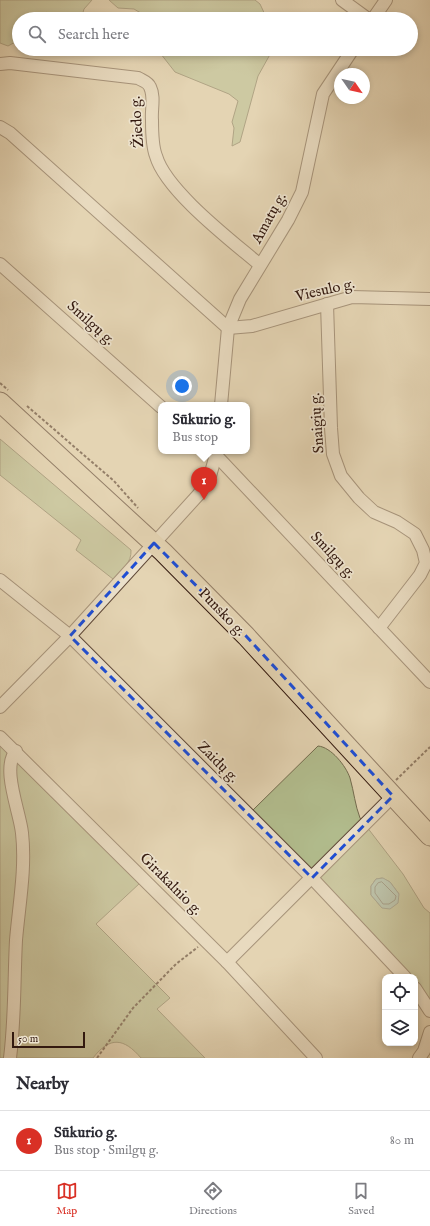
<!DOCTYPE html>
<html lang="en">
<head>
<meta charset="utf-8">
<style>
	body { margin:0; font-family:"IM FELL English",serif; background:#f7f7f7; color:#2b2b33 }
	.controls { position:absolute; right:12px; bottom:12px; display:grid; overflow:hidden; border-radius:8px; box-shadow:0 2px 6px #0003 }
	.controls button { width:36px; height:36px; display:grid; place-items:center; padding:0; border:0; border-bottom:1px solid #e1e1e2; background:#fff; color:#2b2b33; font:20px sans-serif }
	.compass { position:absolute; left:334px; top:68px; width:36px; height:36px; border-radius:50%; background:#fff; box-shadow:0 2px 6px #0003; rotate:124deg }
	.scale { position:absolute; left:12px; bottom:10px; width:73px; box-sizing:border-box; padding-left:4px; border:2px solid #33190f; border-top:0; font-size:11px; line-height:14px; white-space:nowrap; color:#33190f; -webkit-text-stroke:3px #ede3ce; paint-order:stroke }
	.you { position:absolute; left:182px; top:386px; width:14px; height:14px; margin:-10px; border:3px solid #fff; border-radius:50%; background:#1a73e8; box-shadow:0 0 0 6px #1a73e833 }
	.badge { display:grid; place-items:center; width:26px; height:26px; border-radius:50%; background:#d93025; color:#fff; font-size:13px; font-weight:700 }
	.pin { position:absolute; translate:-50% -33px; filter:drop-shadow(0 1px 2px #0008) }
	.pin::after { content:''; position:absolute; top:21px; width:14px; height:12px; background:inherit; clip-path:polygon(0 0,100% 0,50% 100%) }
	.popup { position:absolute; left:158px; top:402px; width:92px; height:52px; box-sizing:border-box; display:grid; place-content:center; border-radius:8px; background:#fff; filter:drop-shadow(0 1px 3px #0005); font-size:13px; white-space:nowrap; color:#7c7c81 }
	.popup b { font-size:15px; color:#2b2b33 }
	.popup::after { content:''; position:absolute; left:50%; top:100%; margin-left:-8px; border:8px solid transparent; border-top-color:#fff }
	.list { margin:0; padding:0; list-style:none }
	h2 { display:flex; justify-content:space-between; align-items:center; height:52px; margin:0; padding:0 16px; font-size:17px }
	h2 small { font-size:13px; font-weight:400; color:#7c7c81 }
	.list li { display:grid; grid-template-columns:26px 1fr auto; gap:12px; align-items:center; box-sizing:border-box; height:60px; padding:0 16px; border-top:1px solid #e1e1e2 }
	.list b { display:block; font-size:15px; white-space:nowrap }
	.list p { margin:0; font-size:13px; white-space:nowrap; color:#7c7c81 }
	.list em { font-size:13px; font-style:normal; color:#7c7c81 }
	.icon { flex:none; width:22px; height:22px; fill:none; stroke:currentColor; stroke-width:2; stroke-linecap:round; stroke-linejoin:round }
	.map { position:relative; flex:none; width:430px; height:1058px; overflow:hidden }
	.search { position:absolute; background:#fff; box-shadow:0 2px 6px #0003; left:12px; right:12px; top:12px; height:44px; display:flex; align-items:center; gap:10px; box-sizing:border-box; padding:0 14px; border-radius:22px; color:#7c7c81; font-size:15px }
	.sheet { height:112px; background:#fff }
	nav { display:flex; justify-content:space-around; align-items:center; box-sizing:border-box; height:56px; border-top:1px solid #e1e1e2; background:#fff; font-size:11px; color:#7c7c81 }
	nav a { display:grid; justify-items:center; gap:2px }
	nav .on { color:#d93025 }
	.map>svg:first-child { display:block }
</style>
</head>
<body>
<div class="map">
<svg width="430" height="1058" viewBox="0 0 430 1058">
	<rect width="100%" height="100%" fill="#e4d4b3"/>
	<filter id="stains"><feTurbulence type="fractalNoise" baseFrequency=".005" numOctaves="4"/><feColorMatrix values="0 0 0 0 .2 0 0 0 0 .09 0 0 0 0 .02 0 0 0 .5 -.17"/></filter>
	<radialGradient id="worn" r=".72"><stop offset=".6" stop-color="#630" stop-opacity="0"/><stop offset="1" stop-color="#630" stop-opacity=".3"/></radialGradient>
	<g fill="#b2bd8e" stroke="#726b4e" fill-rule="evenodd">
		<path d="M 0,0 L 92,0 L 84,9 L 81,19 L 55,19 L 46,12 L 39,19 L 19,19 L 19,40 L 8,46 L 0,43 Z"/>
		<path d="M 109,0 L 255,0 L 260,4 L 267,19 L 151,19 L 134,9 L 118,8 Z"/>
		<path d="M 157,49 L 273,49 L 258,76 L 240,142 L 232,146 L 234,128 L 232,122 L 238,101 L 229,94 L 175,72 Z"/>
		<path d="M 0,439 L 131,550 C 132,563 121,570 113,579 L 76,550 L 81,540 L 0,475 Z"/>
		<path d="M 0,744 L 140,883 L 96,924 L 170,998 L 157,1009 L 205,1058 L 141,1058 C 124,1038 110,1036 93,1058 L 0,1058 Z"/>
		<path d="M 318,746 C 331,747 346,766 350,778 C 354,792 355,805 360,818 L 403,874 L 424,908 L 430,913 L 430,999 L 415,981 L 415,977 L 411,977 L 252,811 ZM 382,878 L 390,882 L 399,894 L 382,908 L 371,895 L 371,886 L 376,879 Z"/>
	</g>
	<path fill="#95b8ab" stroke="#6e786d" d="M 383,878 L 390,882 L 399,894 L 398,903 L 390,909 L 382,908 L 371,895 L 371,886 L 376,879 Z"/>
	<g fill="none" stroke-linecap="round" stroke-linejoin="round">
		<path stroke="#64685d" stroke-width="1" d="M 382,882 L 396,896 L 395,900 L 389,904 L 383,904 L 375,893 L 375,887 L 378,883 Z"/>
		<g stroke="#5f4838" stroke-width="14">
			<g id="minor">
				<path d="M 342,0 L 368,19"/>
				<path d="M 373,19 L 386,0"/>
				<path d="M 0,64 L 10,63 L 138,78 C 143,81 148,82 150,87 C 155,97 151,110 152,120 C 152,131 152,146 156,156 C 166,191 232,241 260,265"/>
				<path d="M 0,127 L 10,133 L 228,328 L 252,326 L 352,297 L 430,299"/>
				<path d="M 0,264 L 161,407"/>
				<path d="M 327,304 L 331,428 L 333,454 L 341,476 L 359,498 L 374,512 L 397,522 L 415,534 L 423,550 L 426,563 L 420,575 L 379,628"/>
				<path d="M 221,405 L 228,328 L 240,299 L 288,220 L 302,192 L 323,94 L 353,49"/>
				<path d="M 212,451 L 430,682"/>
				<path d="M 0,580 L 70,636 L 312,878 L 405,977"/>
				<path d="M 0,707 L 70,636 L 199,494 L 210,476 L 217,451"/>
				<path d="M 0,737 L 227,962 L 316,1058"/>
				<path d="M 227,962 L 393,796"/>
				<path d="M 415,988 L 430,1011"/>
				<path d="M 10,1058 C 15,1019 14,979 16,940 C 19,905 26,868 22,833 C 20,812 1,768 16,751"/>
				<path d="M 419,1058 L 424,1051 L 430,1032"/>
			</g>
		</g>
		<g stroke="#33190f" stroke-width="21">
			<path id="primary" d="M 0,402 L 163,552 L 246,636 L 430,836"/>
		</g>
		<g stroke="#33190f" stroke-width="2" stroke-dasharray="3 2" stroke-linecap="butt">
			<path d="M 0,383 L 8,390"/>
			<path d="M 27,406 L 114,481 L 138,508"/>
			<path d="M 396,780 L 430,747"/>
			<path d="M 97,1058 L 133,1008 L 176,964 L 198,947"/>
		</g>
		<use href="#minor" stroke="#ede3ce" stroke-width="12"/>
		<use href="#primary" stroke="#e4d4b3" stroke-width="19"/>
	</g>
	<path d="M0 0H430V1058H0ZM 154,543 L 246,636 L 393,796 L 312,878 L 70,636 Z" fill="#e4d4b3" fill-opacity=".55" fill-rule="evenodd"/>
	<path fill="none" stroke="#1d4ed8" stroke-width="3" stroke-dasharray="8 5" stroke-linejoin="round" d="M 154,543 L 246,636 L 393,796 L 312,878 L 70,636 Z"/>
	<g text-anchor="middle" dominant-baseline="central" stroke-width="3.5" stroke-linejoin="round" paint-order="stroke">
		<g font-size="15" fill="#33190f" stroke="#ede3ce">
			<text transform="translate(137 122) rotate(-94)">Žiedo g.</text>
			<text transform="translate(269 218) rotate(-61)">Amatų g.</text>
			<text transform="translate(325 290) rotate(-13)">Viesulo g.</text>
			<text transform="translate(91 323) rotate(42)">Smilgų g.</text>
			<text transform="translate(317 423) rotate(-94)">Snaigių g.</text>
			<text transform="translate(333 555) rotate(47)">Smilgų g.</text>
			<text transform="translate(222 612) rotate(46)">Punsko g.</text>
			<text transform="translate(218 762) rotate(45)">Zaidų g.</text>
			<text transform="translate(171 884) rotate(45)">Girakalnio g.</text>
		</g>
	</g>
	<rect width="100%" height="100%" filter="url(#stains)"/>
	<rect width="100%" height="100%" fill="url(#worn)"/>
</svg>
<div class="controls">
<button><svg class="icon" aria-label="locate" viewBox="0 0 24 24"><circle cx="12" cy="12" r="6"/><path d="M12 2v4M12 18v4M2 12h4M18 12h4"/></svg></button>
<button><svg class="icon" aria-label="layers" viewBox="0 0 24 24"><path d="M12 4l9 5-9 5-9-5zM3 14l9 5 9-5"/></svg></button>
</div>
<svg class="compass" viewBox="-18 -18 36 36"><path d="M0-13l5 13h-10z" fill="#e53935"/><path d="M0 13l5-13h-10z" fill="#7c7c81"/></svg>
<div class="scale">50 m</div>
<div class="you"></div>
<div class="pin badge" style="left:204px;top:500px">1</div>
<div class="popup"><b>Sūkurio g.</b>Bus stop</div>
<div class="search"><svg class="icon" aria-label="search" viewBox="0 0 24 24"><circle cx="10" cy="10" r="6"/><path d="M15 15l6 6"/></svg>Search here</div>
</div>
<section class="sheet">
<h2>Nearby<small></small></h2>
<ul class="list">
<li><span class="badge">1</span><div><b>Sūkurio g.</b><p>Bus stop · Smilgų g.</p></div><em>80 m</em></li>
</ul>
</section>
<nav>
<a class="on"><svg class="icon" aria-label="map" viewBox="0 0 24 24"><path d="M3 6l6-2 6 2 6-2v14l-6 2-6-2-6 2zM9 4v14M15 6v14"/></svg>Map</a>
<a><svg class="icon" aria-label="directions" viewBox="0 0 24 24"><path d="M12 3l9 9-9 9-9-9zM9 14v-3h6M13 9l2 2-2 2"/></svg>Directions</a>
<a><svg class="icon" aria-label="saved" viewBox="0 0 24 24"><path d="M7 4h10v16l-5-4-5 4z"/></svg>Saved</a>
</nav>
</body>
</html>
